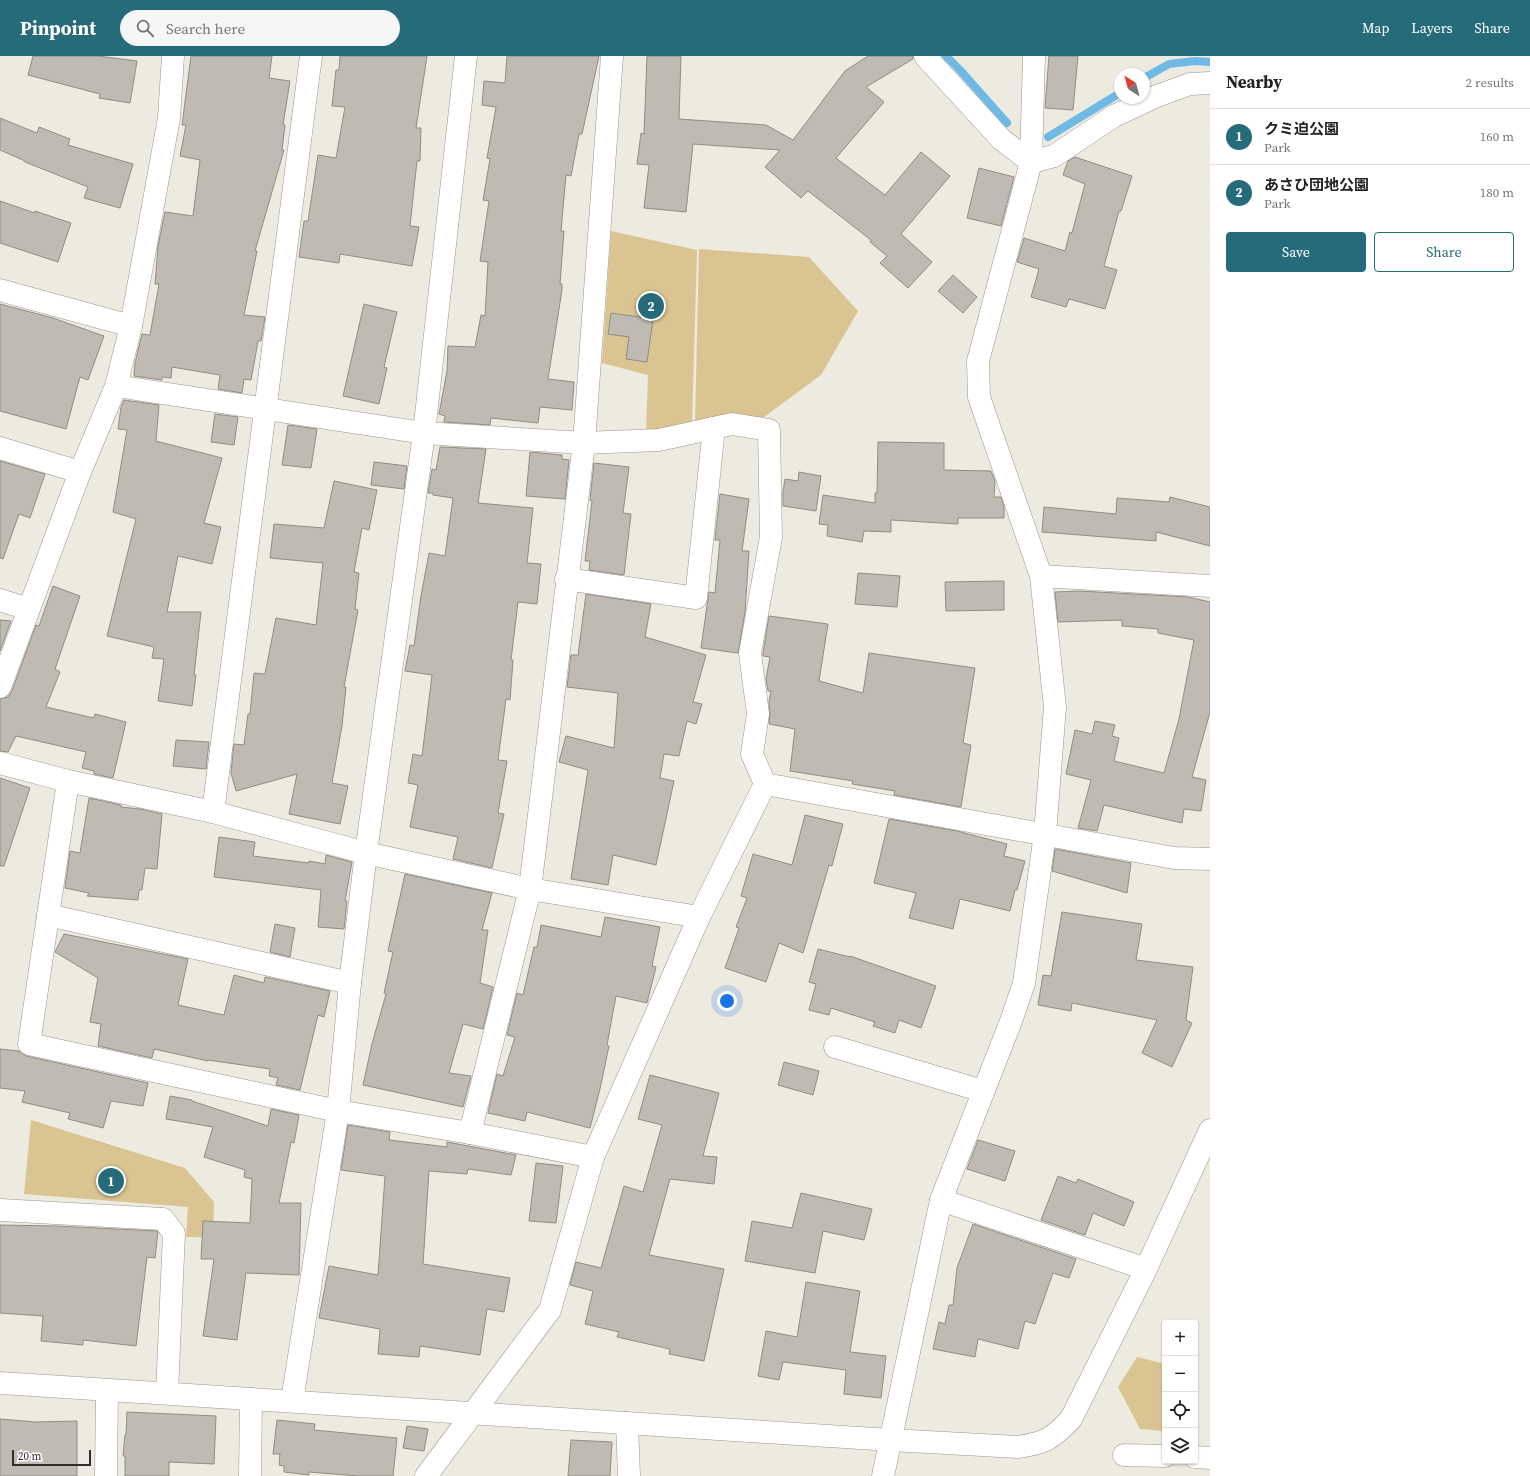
<!DOCTYPE html>
<html lang="en">
<head>
<meta charset="utf-8">
<style>
	body { margin:0; font-family:"Source Serif 4","Noto Sans JP",serif; background:#f6f6f6; color:#222 }
	.controls { position:absolute; right:12px; bottom:12px; display:grid; overflow:hidden; border-radius:4px; box-shadow:0 1px 3px #0004 }
	.controls button { width:36px; height:36px; display:grid; place-items:center; padding:0; border:0; border-bottom:1px solid #e0e0e0; background:#fff; color:#222; font:20px sans-serif }
	.compass { position:absolute; left:1114px; top:12px; width:36px; height:36px; border-radius:50%; background:#fff; box-shadow:0 1px 3px #0004; rotate:324deg }
	.scale { position:absolute; left:12px; bottom:10px; width:79px; box-sizing:border-box; padding-left:4px; border:2px solid #302e2b; border-top:0; font-size:11px; line-height:14px; white-space:nowrap; color:#302e2b; -webkit-text-stroke:3px #fff; paint-order:stroke }
	.you { position:absolute; left:727px; top:945px; width:14px; height:14px; margin:-10px; border:3px solid #fff; border-radius:50%; background:#1a73e8; box-shadow:0 0 0 6px #1a73e833 }
	.badge { display:grid; place-items:center; width:26px; height:26px; border-radius:50%; background:#256b7a; color:#fff; font-size:13px; font-weight:700 }
	.pin { position:absolute; translate:-50% -50%; border:2px solid #fff; box-shadow:0 1px 4px #0006 }
	.list { margin:0; padding:0; list-style:none }
	h2 { display:flex; justify-content:space-between; align-items:center; height:52px; margin:0; padding:0 16px; font-size:17px }
	h2 small { font-size:13px; font-weight:400; color:#767676 }
	.list li { display:grid; grid-template-columns:26px 1fr auto; gap:12px; align-items:center; box-sizing:border-box; height:56px; padding:0 16px; border-top:1px solid #e0e0e0 }
	.list b { display:block; font-size:15px; white-space:nowrap }
	.list p { margin:0; font-size:13px; white-space:nowrap; color:#767676 }
	.list em { font-size:13px; font-style:normal; color:#767676 }
	.actions { display:flex; gap:8px; padding:12px 16px }
	.actions a { flex:1; padding:9px 0; border:1px solid #256b7a; border-radius:4px; text-align:center; font-size:14px; color:#256b7a }
	.actions .main { background:#256b7a; color:#fff }
	.icon { flex:none; width:22px; height:22px; fill:none; stroke:currentColor; stroke-width:2; stroke-linecap:round; stroke-linejoin:round }
	.map { position:relative; flex:none; width:1210px; height:1420px; overflow:hidden }
	header { display:flex; align-items:center; gap:24px; box-sizing:border-box; height:56px; padding:0 20px; background:#256b7a; color:#fff }
	header strong { font-size:19px }
	nav { display:flex; gap:22px; margin-inline-start:auto; font-size:14px }
	.search { width:280px; height:36px; background:#f6f6f6; display:flex; align-items:center; gap:10px; box-sizing:border-box; padding:0 14px; border-radius:22px; color:#767676; font-size:15px }
	main { display:flex }
	aside { flex:1; background:#fff }
	.map>svg:first-child { display:block }
</style>
</head>
<body>
<header>
<strong>Pinpoint</strong>
<div class="search"><svg class="icon" aria-label="search" viewBox="0 0 24 24"><circle cx="10" cy="10" r="6"/><path d="M15 15l6 6"/></svg>Search here</div>
<nav><a>Map</a><a>Layers</a><a>Share</a></nav>
</header>
<main>
<div class="map">
<svg width="1210" height="1420" viewBox="0 0 1210 1420">
	<rect width="100%" height="100%" fill="#edeae0"/>
	<g fill="#dac592">
		<path d="M 611,175 L 697,194 L 692,370 L 646,378 L 648,319 L 602,307 Z"/>
		<path d="M 699,193 L 809,201 L 858,255 L 821,319 L 756,367 L 695,366 Z"/>
		<path d="M 31,1064 L 185,1112 L 214,1146 L 213,1181 L 186,1181 L 188,1151 L 24,1138 Z"/>
		<path d="M 1137,1301 L 1165,1308 L 1165,1375 L 1140,1373 L 1118,1331 Z"/>
	</g>
	<g fill="none" stroke-linecap="round" stroke-linejoin="round">
		<g stroke="#6fbae5" stroke-width="8">
			<path d="M 946,0 L 960,14 L 1007,67"/>
			<path d="M 1144,22 L 1169,8 L 1195,5 L 1210,6"/>
			<path d="M 1048,81 L 1120,37"/>
		</g>
	</g>
	<g fill="#bfbbb2" stroke="#908d84">
		<path d="M 33,0 L 98,0 L 137,5 L 130,47 L 99,42 L 100,38 L 28,19 Z"/>
		<path d="M 191,0 L 272,0 L 269,22 L 290,25 L 283,69 L 285,69 L 282,94 L 284,94 L 255,195 L 257,195 L 244,259 L 265,261 L 261,285 L 258,285 L 251,324 L 244,323 L 242,337 L 218,333 L 220,319 L 172,311 L 171,322 L 162,321 L 162,324 L 134,320 L 135,307 L 142,278 L 150,279 L 159,228 L 155,228 L 158,190 L 165,156 L 193,160 L 200,104 L 180,100 L 186,69 L 182,69 Z"/>
		<path d="M 340,0 L 427,0 L 416,72 L 421,72 L 420,105 L 417,105 L 410,170 L 419,171 L 412,210 L 340,198 L 339,207 L 299,201 L 304,165 L 308,165 L 318,99 L 336,102 L 345,51 L 332,50 L 336,14 L 339,14 Z"/>
		<path d="M 507,0 L 599,0 L 582,78 L 579,78 L 571,120 L 566,119 L 561,175 L 564,175 L 560,228 L 562,228 L 562,234 L 548,323 L 574,326 L 572,354 L 540,351 L 538,367 L 491,362 L 490,369 L 444,366 L 445,360 L 439,358 L 447,315 L 448,290 L 475,291 L 481,259 L 485,260 L 488,206 L 480,205 L 489,145 L 483,144 L 490,103 L 487,102 L 496,51 L 482,49 L 484,25 L 505,27 Z"/>
		<path d="M 647,0 L 681,0 L 679,63 L 766,69 L 793,84 L 845,15 L 868,0 L 913,0 L 913,3 L 866,31 L 884,46 L 836,102 L 885,139 L 921,96 L 950,120 L 901,178 L 932,206 L 908,232 L 880,207 L 887,200 L 870,186 L 871,184 L 808,135 L 801,142 L 765,111 L 780,94 L 693,88 L 686,156 L 644,152 L 649,109 L 637,108 L 641,77 L 644,78 Z"/>
		<path d="M 1049,0 L 1078,0 L 1073,54 L 1045,52 Z"/>
		<path d="M 0,62 L 37,77 L 39,71 L 70,83 L 68,89 L 133,108 L 120,152 L 84,142 L 88,131 L 25,106 L 25,105 L 0,94 Z"/>
		<path d="M 1075,101 L 1132,120 L 1121,155 L 1119,155 L 1104,210 L 1117,214 L 1105,253 L 1069,243 L 1066,251 L 1031,241 L 1039,213 L 1017,206 L 1024,182 L 1065,195 L 1070,176 L 1072,177 L 1085,128 L 1063,119 L 1068,105 Z"/>
		<path d="M 979,112 L 1014,121 L 1001,170 L 967,162 Z"/>
		<path d="M 0,145 L 35,157 L 35,155 L 71,167 L 58,206 L 0,187 Z"/>
		<path d="M 953,219 L 977,241 L 963,257 L 938,235 Z"/>
		<path d="M 0,248 L 53,262 L 104,280 L 88,324 L 80,321 L 66,373 L 0,355 Z"/>
		<path d="M 364,248 L 397,256 L 384,311 L 387,312 L 379,348 L 343,340 Z"/>
		<path d="M 611,257 L 653,263 L 647,306 L 626,303 L 629,281 L 608,278 Z"/>
		<path d="M 124,344 L 159,349 L 156,385 L 222,402 L 204,467 L 221,471 L 212,508 L 178,500 L 167,556 L 201,556 L 194,619 L 196,619 L 192,650 L 158,645 L 164,603 L 152,602 L 154,591 L 107,580 L 136,463 L 113,456 L 127,374 L 118,373 L 121,351 Z"/>
		<path d="M 215,358 L 238,361 L 234,389 L 211,386 Z"/>
		<path d="M 288,369 L 317,373 L 311,412 L 282,409 Z"/>
		<path d="M 878,386 L 944,387 L 944,414 L 991,415 L 995,425 L 994,441 L 1001,441 L 1004,451 L 1004,462 L 958,462 L 958,468 L 891,464 L 891,476 L 864,475 L 862,486 L 827,480 L 828,469 L 819,468 L 823,439 L 875,447 L 875,437 L 877,437 Z"/>
		<path d="M 440,391 L 486,393 L 478,447 L 533,452 L 527,507 L 541,508 L 537,548 L 518,546 L 511,604 L 513,604 L 510,644 L 506,643 L 498,704 L 507,705 L 498,757 L 504,758 L 492,812 L 453,803 L 458,781 L 410,771 L 418,729 L 408,727 L 413,698 L 422,700 L 432,619 L 405,615 L 410,589 L 414,590 L 421,540 L 429,497 L 445,500 L 453,442 L 433,439 L 433,437 L 428,437 L 432,413 L 436,414 Z"/>
		<path d="M 530,396 L 562,399 L 562,403 L 569,404 L 565,443 L 526,440 Z"/>
		<path d="M 0,405 L 45,418 L 30,462 L 19,458 L 3,503 L 0,502 Z"/>
		<path d="M 374,406 L 407,410 L 404,433 L 371,429 Z"/>
		<path d="M 594,407 L 629,411 L 623,457 L 631,458 L 624,519 L 589,514 L 590,505 L 585,505 L 592,445 L 590,444 Z"/>
		<path d="M 799,416 L 821,420 L 816,455 L 783,450 L 783,436 L 785,423 L 798,425 Z"/>
		<path d="M 334,425 L 377,434 L 369,474 L 362,472 L 354,516 L 359,517 L 355,553 L 358,554 L 344,631 L 346,631 L 342,670 L 332,727 L 348,730 L 340,768 L 289,758 L 297,718 L 236,735 L 231,717 L 234,688 L 244,689 L 248,658 L 250,658 L 254,617 L 265,618 L 276,562 L 316,569 L 323,507 L 270,502 L 274,468 L 324,472 Z"/>
		<path d="M 720,438 L 749,443 L 742,495 L 749,495 L 745,556 L 738,597 L 701,592 L 709,536 L 715,537 L 720,484 L 715,484 Z"/>
		<path d="M 1170,441 L 1210,451 L 1210,490 L 1156,476 L 1156,485 L 1042,476 L 1044,451 L 1116,458 L 1117,442 L 1169,446 Z"/>
		<path d="M 858,517 L 900,520 L 897,551 L 855,548 Z"/>
		<path d="M 1004,525 L 1004,554 L 946,555 L 945,526 Z"/>
		<path d="M 53,530 L 80,540 L 55,613 L 60,616 L 46,651 L 94,662 L 95,658 L 126,666 L 113,722 L 94,718 L 94,715 L 82,712 L 86,696 L 16,680 L 8,696 L 0,695 L 0,643 L 8,641 L 12,635 L 36,569 L 39,570 Z"/>
		<path d="M 1079,535 L 1188,541 L 1210,546 L 1210,656 L 1192,721 L 1206,724 L 1201,755 L 1184,753 L 1182,767 L 1104,749 L 1097,775 L 1078,772 L 1091,724 L 1066,718 L 1075,674 L 1092,678 L 1095,665 L 1115,669 L 1112,680 L 1119,682 L 1114,705 L 1164,717 L 1179,663 L 1194,584 L 1158,577 L 1158,573 L 1122,570 L 1122,564 L 1058,566 L 1055,536 Z"/>
		<path d="M 586,538 L 651,548 L 645,581 L 706,599 L 693,646 L 702,648 L 696,668 L 687,665 L 679,700 L 664,698 L 660,722 L 674,725 L 656,809 L 613,799 L 608,829 L 571,823 L 588,714 L 559,706 L 566,680 L 614,692 L 618,637 L 567,631 L 571,599 L 578,599 Z"/>
		<path d="M 769,560 L 828,568 L 819,625 L 863,637 L 869,597 L 975,612 L 963,687 L 971,689 L 961,751 L 894,739 L 895,735 L 852,728 L 853,725 L 790,715 L 795,673 L 769,668 L 770,657 L 769,646 L 771,635 L 768,635 L 766,623 L 770,601 L 763,600 L 763,597 Z"/>
		<path d="M 0,564 L 11,565 L 0,595 Z"/>
		<path d="M 176,684 L 209,686 L 206,713 L 173,710 Z"/>
		<path d="M 0,722 L 30,732 L 4,810 L 0,810 Z"/>
		<path d="M 89,742 L 121,749 L 121,751 L 140,753 L 162,758 L 157,813 L 145,812 L 142,834 L 139,834 L 138,844 L 87,840 L 89,837 L 65,832 L 70,795 L 80,797 Z"/>
		<path d="M 805,759 L 843,768 L 832,810 L 829,809 L 803,897 L 779,887 L 766,926 L 725,912 L 739,872 L 736,871 L 747,842 L 741,840 L 753,798 L 792,809 Z"/>
		<path d="M 889,763 L 957,775 L 1007,788 L 1004,800 L 1025,805 L 1017,834 L 1015,834 L 1010,855 L 960,843 L 953,873 L 909,862 L 916,837 L 874,827 Z"/>
		<path d="M 219,781 L 255,786 L 253,800 L 309,807 L 309,805 L 325,808 L 326,799 L 352,806 L 345,845 L 347,845 L 344,873 L 318,871 L 321,834 L 214,821 Z"/>
		<path d="M 1055,793 L 1131,807 L 1127,837 L 1052,815 Z"/>
		<path d="M 405,818 L 492,837 L 482,874 L 488,874 L 480,927 L 493,931 L 483,973 L 463,968 L 449,1017 L 471,1020 L 463,1051 L 363,1029 L 372,988 L 386,938 L 384,937 L 393,896 L 388,895 Z"/>
		<path d="M 1062,856 L 1142,868 L 1136,904 L 1193,911 L 1186,964 L 1192,967 L 1172,1011 L 1142,997 L 1157,964 L 1072,947 L 1071,955 L 1038,949 L 1043,919 L 1051,920 Z"/>
		<path d="M 605,861 L 660,871 L 652,910 L 656,911 L 647,947 L 616,940 L 607,989 L 609,990 L 600,1033 L 590,1072 L 527,1056 L 525,1065 L 488,1057 L 497,1018 L 503,1020 L 515,981 L 507,979 L 517,937 L 523,939 L 534,891 L 537,891 L 541,869 L 601,881 Z"/>
		<path d="M 275,868 L 295,872 L 290,901 L 270,896 Z"/>
		<path d="M 64,878 L 188,903 L 178,949 L 224,959 L 234,919 L 264,927 L 265,921 L 330,935 L 324,961 L 318,959 L 300,1034 L 276,1029 L 278,1022 L 269,1020 L 270,1013 L 208,1004 L 208,1005 L 154,993 L 152,1002 L 98,990 L 101,968 L 90,966 L 98,922 L 55,896 Z"/>
		<path d="M 818,893 L 850,901 L 850,900 L 936,930 L 921,972 L 899,964 L 895,977 L 873,970 L 875,966 L 831,952 L 829,959 L 809,954 L 816,928 L 809,926 Z"/>
		<path d="M 0,993 L 19,995 L 26,1000 L 148,1027 L 143,1050 L 111,1045 L 103,1072 L 68,1063 L 70,1057 L 22,1046 L 25,1035 L 0,1032 Z"/>
		<path d="M 784,1006 L 819,1015 L 813,1039 L 778,1029 Z"/>
		<path d="M 650,1019 L 719,1037 L 703,1100 L 717,1101 L 714,1128 L 670,1123 L 649,1199 L 724,1213 L 704,1305 L 669,1298 L 670,1293 L 617,1281 L 619,1276 L 585,1268 L 593,1235 L 570,1229 L 576,1206 L 601,1212 L 624,1130 L 643,1136 L 662,1069 L 638,1063 Z"/>
		<path d="M 170,1040 L 192,1044 L 192,1045 L 268,1070 L 271,1053 L 299,1059 L 294,1087 L 291,1086 L 279,1147 L 301,1147 L 299,1219 L 246,1217 L 237,1284 L 203,1280 L 214,1203 L 201,1203 L 203,1165 L 250,1167 L 252,1123 L 244,1121 L 245,1114 L 204,1101 L 213,1071 L 166,1063 Z"/>
		<path d="M 348,1069 L 390,1076 L 389,1084 L 447,1091 L 447,1086 L 516,1099 L 511,1119 L 468,1113 L 467,1118 L 429,1115 L 423,1208 L 510,1222 L 504,1256 L 487,1253 L 480,1299 L 420,1290 L 419,1301 L 378,1298 L 380,1273 L 319,1262 L 329,1210 L 378,1219 L 385,1120 L 341,1114 Z"/>
		<path d="M 978,1084 L 1015,1095 L 1005,1125 L 967,1113 Z"/>
		<path d="M 536,1107 L 563,1110 L 556,1167 L 529,1165 Z"/>
		<path d="M 1058,1120 L 1076,1127 L 1078,1123 L 1134,1146 L 1124,1170 L 1093,1157 L 1085,1179 L 1041,1164 Z"/>
		<path d="M 801,1137 L 872,1153 L 864,1184 L 823,1175 L 815,1217 L 745,1205 L 752,1165 L 792,1172 Z"/>
		<path d="M 973,1168 L 1076,1203 L 1069,1222 L 1053,1217 L 1035,1268 L 1025,1265 L 1018,1293 L 978,1283 L 975,1301 L 933,1293 L 939,1266 L 945,1268 L 949,1249 L 953,1249 L 957,1212 Z"/>
		<path d="M 0,1169 L 56,1170 L 157,1175 L 158,1176 L 155,1202 L 147,1201 L 136,1290 L 83,1284 L 83,1289 L 41,1285 L 43,1260 L 0,1257 Z"/>
		<path d="M 806,1226 L 860,1235 L 850,1296 L 886,1300 L 881,1342 L 844,1338 L 846,1314 L 783,1306 L 779,1324 L 758,1320 L 766,1275 L 797,1281 Z"/>
		<path d="M 127,1356 L 216,1360 L 214,1408 L 169,1406 L 169,1420 L 125,1420 L 125,1400 L 123,1400 L 125,1379 L 126,1379 Z"/>
		<path d="M 0,1363 L 36,1366 L 77,1365 L 77,1420 L 0,1420 Z"/>
		<path d="M 277,1364 L 315,1368 L 314,1374 L 397,1382 L 393,1420 L 358,1420 L 309,1416 L 309,1419 L 284,1416 L 284,1410 L 279,1409 L 280,1398 L 273,1398 Z"/>
		<path d="M 407,1370 L 428,1373 L 424,1395 L 403,1392 Z"/>
		<path d="M 571,1384 L 612,1386 L 610,1420 L 568,1420 Z"/>
	</g>
	<g fill="none" stroke-linecap="round" stroke-linejoin="round">
		<g stroke="#9a968e" stroke-width="23">
			<g id="street">
				<path d="M 925,0 L 1001,83 L 1031,106"/>
				<path d="M 1031,106 L 1054,100 L 1114,60 L 1157,40 L 1190,28 L 1210,27"/>
				<path d="M 0,234 L 131,270"/>
				<path d="M 116,330 L 424,377 L 584,387 L 659,384 L 732,368 L 769,374 L 771,481 L 750,597 L 758,658 L 752,698 L 765,728"/>
				<path d="M 0,392 L 80,416"/>
				<path d="M 1041,520 L 1210,530"/>
				<path d="M 566,523 L 696,542 L 714,372"/>
				<path d="M 0,544 L 28,553"/>
				<path d="M 0,631 L 80,416 L 116,330 L 131,270 L 169,62 L 173,0"/>
				<path d="M 0,707 L 68,725 L 213,756 L 366,797 L 530,833 L 699,861"/>
				<path d="M 68,725 L 29,988 L 338,1055 L 470,1077 L 593,1101 L 699,861 L 765,728 L 1174,802 L 1210,803"/>
				<path d="M 213,756 L 311,0"/>
				<path d="M 48,859 L 350,927"/>
				<path d="M 835,991 L 983,1035"/>
				<path d="M 470,1077 L 530,833 L 584,387 L 612,0"/>
				<path d="M 941,1144 L 1146,1213"/>
				<path d="M 0,1154 L 163,1163 L 174,1177 L 167,1337"/>
				<path d="M 292,1345 L 338,1055 L 350,927 L 366,797 L 424,377 L 466,0"/>
				<path d="M 627,1367 L 629,1420"/>
				<path d="M 1124,1399 L 1165,1400"/>
				<path d="M 1195,1401 L 1210,1402"/>
				<path d="M 106,1420 L 107,1334"/>
				<path d="M 250,1420 L 251,1343"/>
				<path d="M 426,1420 L 550,1254 L 593,1101"/>
				<path d="M 883,1420 L 941,1144 L 1011,965 L 1024,927 L 1045,778 L 1055,651 L 1041,520 L 979,341 L 978,305 L 1031,106 L 1034,0"/>
			</g>
		</g>
		<g stroke="#9a968e" stroke-width="23">
			<path id="secondary" d="M 0,1327 L 891,1384 L 1018,1391 C 1045,1387 1052,1383 1071,1363 L 1146,1213 L 1210,1074"/>
		</g>
		<use href="#street" stroke="#fff" stroke-width="22"/>
		<use href="#secondary" stroke="#fff" stroke-width="22"/>
	</g>
</svg>
<div class="controls">
<button>+</button>
<button>−</button>
<button><svg class="icon" aria-label="locate" viewBox="0 0 24 24"><circle cx="12" cy="12" r="6"/><path d="M12 2v4M12 18v4M2 12h4M18 12h4"/></svg></button>
<button><svg class="icon" aria-label="layers" viewBox="0 0 24 24"><path d="M12 4l9 5-9 5-9-5zM3 14l9 5 9-5"/></svg></button>
</div>
<svg class="compass" viewBox="-18 -18 36 36"><path d="M0-13l5 13h-10z" fill="#e53935"/><path d="M0 13l5-13h-10z" fill="#767676"/></svg>
<div class="scale">20 m</div>
<div class="you"></div>
<div class="pin badge" style="left:111px;top:1125px">1</div>
<div class="pin badge" style="left:651px;top:250px">2</div>
</div>
<aside>
<h2>Nearby<small>2 results</small></h2>
<ul class="list">
<li><span class="badge">1</span><div><b>クミ迫公園</b><p>Park</p></div><em>160 m</em></li>
<li><span class="badge">2</span><div><b>あさひ団地公園</b><p>Park</p></div><em>180 m</em></li>
</ul>
<div class="actions"><a class="main">Save</a><a>Share</a></div>
</aside>
</main>
</body>
</html>
